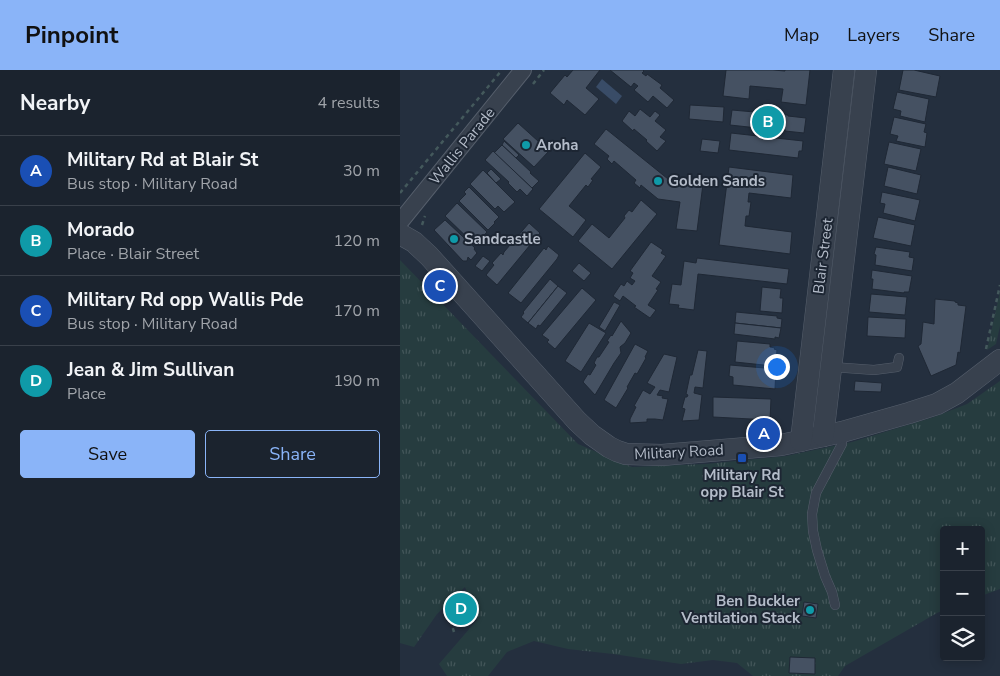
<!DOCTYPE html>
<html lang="en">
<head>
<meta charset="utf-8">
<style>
	body { margin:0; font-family:"Nunito Sans",sans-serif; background:#282f3a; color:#f1f3f6 }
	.controls { position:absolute; right:15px; bottom:15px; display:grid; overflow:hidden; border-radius:5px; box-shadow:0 2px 12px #0003 }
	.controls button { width:45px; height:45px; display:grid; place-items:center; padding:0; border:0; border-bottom:1px solid #39404a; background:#1b232e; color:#f1f3f6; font:25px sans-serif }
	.you { position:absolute; left:376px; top:296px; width:18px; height:18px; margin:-12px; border:4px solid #fff; border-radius:50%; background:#1a73e8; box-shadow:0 0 0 8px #1a73e833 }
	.badge { display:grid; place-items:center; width:32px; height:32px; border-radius:50%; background:#8ab4f8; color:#fff; font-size:16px; font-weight:700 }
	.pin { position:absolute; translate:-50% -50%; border:2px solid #fff; box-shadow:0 1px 5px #0006 }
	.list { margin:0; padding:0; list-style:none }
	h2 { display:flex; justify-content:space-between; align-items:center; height:65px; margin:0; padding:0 20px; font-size:21px }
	h2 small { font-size:16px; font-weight:400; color:#a0a4aa }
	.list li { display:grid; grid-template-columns:32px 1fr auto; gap:15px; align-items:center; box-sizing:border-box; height:70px; padding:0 20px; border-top:1px solid #39404a }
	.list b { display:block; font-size:19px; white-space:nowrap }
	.list p { margin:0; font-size:16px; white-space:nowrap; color:#a0a4aa }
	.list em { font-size:16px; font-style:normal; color:#a0a4aa }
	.actions { display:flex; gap:10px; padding:15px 20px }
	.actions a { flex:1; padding:11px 0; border:1px solid #8ab4f8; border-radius:5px; text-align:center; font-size:18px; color:#8ab4f8 }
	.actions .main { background:#8ab4f8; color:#111 }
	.icon { flex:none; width:28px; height:28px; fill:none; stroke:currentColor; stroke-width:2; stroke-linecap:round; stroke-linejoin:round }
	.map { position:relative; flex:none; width:600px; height:606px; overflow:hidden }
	header { display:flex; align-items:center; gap:30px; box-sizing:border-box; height:70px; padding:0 25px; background:#8ab4f8; color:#111 }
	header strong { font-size:24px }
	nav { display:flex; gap:28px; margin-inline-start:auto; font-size:18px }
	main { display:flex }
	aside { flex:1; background:#1b232e }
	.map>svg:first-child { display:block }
</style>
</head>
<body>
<header>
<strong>Pinpoint</strong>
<nav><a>Map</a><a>Layers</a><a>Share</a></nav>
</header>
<main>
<aside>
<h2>Nearby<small>4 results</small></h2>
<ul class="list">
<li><span class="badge" style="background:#1a4fb4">A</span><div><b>Military Rd at Blair St</b><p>Bus stop · Military Road</p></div><em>30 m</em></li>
<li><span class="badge" style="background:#0f9aa8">B</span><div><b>Morado</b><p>Place · Blair Street</p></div><em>120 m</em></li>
<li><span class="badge" style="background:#1a4fb4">C</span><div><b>Military Rd opp Wallis Pde</b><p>Bus stop · Military Road</p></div><em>170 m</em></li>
<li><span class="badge" style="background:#0f9aa8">D</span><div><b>Jean &amp; Jim Sullivan</b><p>Place</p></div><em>190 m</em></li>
</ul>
<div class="actions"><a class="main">Save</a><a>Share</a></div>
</aside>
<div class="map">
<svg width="600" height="606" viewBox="0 0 600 606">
	<defs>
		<pattern id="grass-tufts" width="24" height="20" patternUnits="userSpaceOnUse" patternTransform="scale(1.25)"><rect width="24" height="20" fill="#263c3f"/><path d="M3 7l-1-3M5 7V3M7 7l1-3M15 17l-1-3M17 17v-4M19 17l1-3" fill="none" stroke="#435659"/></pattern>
	</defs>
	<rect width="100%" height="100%" fill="#242f3e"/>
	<g fill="url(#grass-tufts)">
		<path d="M 0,190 L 178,374 L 232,397 L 306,394 L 386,386 L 452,372 L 534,347 L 567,334 L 600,311 L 600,519 L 581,526 L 581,460 L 544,460 L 544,540 L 537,543 L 445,596 L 438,606 L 353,606 L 337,593 L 313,590 L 281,594 L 213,584 L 168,579 L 134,571 L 107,582 L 88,606 L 47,606 L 39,594 L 77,550 L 65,517 L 37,544 L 14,577 L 0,573 Z"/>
		<path d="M 600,222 L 600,256 L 596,274 L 587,280 Z"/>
	</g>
	<path fill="#394c67" d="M 202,9 L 222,26 L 216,34 L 196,17 Z"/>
	<g fill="#455162" stroke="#1f2835">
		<path d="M 173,0 L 200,0 L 186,18 L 199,29 L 185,45 L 167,30 L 164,35 L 150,23 L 165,5 L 167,7 Z"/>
		<path d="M 210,0 L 243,0 L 244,1 L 242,3 L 246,6 L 247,4 L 262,15 L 260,18 L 274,30 L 267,38 L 253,26 L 248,32 L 234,20 L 238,16 L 234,13 L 231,17 Z"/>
		<path d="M 326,0 L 373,0 L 385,1 L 385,0 L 410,0 L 406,35 L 381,32 L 383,19 L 350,16 L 349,29 L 323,26 Z"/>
		<path d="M 503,0 L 514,0 L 540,6 L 536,27 L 499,20 Z"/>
		<path d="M 497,22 L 529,29 L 525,52 L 500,46 L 501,41 L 493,39 Z"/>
		<path d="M 290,35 L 324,37 L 323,52 L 289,49 Z"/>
		<path d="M 240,39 L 250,47 L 255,41 L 260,45 L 255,51 L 266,60 L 260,67 L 266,71 L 257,81 L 246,71 L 247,70 L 234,59 L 233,61 L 222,51 L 229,41 L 235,46 Z"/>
		<path d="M 332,40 L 388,45 L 388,46 L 406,48 L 404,63 L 385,61 L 385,59 L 367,57 L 367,59 L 330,55 Z"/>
		<path d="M 494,47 L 526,54 L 524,62 L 527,63 L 525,77 L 496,71 L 498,66 L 490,64 Z"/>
		<path d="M 118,53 L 149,81 L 134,97 L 103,69 Z"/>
		<path d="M 206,59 L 268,109 L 303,114 L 297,161 L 276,159 L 280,132 L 258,129 L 241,115 L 240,118 L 234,113 L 236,110 L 214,91 L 212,94 L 207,89 L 209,86 L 194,74 Z"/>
		<path d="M 331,63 L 403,71 L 402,81 L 399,81 L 398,88 L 329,80 Z"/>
		<path d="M 302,69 L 320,71 L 318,83 L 300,81 Z"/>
		<path d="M 104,71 L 119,85 L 116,88 L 102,75 Z"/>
		<path d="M 489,72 L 521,79 L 516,101 L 484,94 Z"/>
		<path d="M 102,75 L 131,102 L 130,103 L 139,111 L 132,118 L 94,83 Z"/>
		<path d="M 93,81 L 133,119 L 127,126 L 120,119 L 117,122 L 108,113 L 109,112 L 85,90 Z"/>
		<path d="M 185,83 L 201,97 L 191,109 L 193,110 L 188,117 L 186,115 L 169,136 L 186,150 L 173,167 L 139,139 Z"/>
		<path d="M 329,97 L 393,105 L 391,128 L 349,123 L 348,132 L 351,132 L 349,146 L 346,146 L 345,156 L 392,162 L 390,184 L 319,175 Z"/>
		<path d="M 488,97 L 521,105 L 517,124 L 484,116 Z"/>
		<path d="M 91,99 L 101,109 L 96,113 L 87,103 Z"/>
		<path d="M 83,100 L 115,132 L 104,142 L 98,136 L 95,139 L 70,114 Z"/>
		<path d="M 69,117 L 99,147 L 94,152 L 95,153 L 88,160 L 59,131 L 66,124 L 64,122 Z"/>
		<path d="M 482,122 L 520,130 L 515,151 L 483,143 L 485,134 L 480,133 Z"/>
		<path d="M 241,130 L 257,144 L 212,199 L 178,171 L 192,154 L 209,168 L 225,148 L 224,146 L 229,140 L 232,142 Z"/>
		<path d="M 57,133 L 87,162 L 75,175 L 45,146 Z"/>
		<path d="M 478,147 L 515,155 L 511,176 L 473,168 Z"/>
		<path d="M 45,150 L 75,178 L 74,179 L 77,183 L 71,190 L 68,187 L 67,191 L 63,191 L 34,160 Z"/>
		<path d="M 129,153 L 140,163 L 97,215 L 86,205 L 94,195 L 92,193 L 101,183 L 103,185 L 104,182 Z"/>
		<path d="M 251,172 L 263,180 L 261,183 L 266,186 L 252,206 L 261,212 L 256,219 L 258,220 L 248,235 L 256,240 L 250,248 L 234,237 L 236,236 L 223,226 L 220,231 L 213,226 L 221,214 L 224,216 L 227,211 L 232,215 L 235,211 L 230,208 L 233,203 L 230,201 Z"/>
		<path d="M 148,176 L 159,185 L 157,189 L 121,233 L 108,223 L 144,178 L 146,180 Z"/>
		<path d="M 476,177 L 510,182 L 509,187 L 514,188 L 512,201 L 475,195 L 476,185 L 474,184 Z"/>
		<path d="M 83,186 L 90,191 L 82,201 L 75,196 Z"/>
		<path d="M 297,188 L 389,199 L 387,214 L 298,204 L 294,240 L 278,238 L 279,235 L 269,234 L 272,214 L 281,215 L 284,191 L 296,193 Z"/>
		<path d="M 179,193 L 191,203 L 184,211 L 172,201 Z"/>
		<path d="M 472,200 L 512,206 L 509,222 L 504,222 L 504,223 L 472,219 L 473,209 L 471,209 Z"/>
		<path d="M 150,209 L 158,216 L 128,253 L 121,247 L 124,243 L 123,242 Z"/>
		<path d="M 158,216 L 167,223 L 140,256 L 138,255 L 136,259 L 128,253 Z"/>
		<path d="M 362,217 L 381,219 L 380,228 L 383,228 L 382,243 L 360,241 Z"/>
		<path d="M 182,218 L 196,230 L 155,279 L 147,272 L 149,270 L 142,265 Z"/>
		<path d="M 471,224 L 507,227 L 505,245 L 469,242 Z"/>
		<path d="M 535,229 L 555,231 L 555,232 L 558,233 L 558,235 L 566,236 L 560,283 L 558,282 L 556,295 L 531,306 L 518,276 L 521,274 L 523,252 L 534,254 Z"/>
		<path d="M 214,232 L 220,235 L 205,261 L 199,257 Z"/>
		<path d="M 336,242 L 377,246 L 377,248 L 382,249 L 381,258 L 335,253 Z"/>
		<path d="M 468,247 L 506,249 L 505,268 L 467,266 Z"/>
		<path d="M 221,251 L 231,263 L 225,273 L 220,277 L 221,283 L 214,293 L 195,325 L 183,312 L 188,304 L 190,305 L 196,295 L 194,293 L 197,287 L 199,287 L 209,272 L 207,271 L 211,265 L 212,266 Z"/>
		<path d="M 189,253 L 206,263 L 181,302 L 165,291 Z"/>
		<path d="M 335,253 L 381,258 L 379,268 L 375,267 L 375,269 L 334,264 Z"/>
		<path d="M 337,271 L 370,274 L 370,277 L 375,278 L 374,279 L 377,280 L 376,294 L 373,294 L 373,296 L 335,292 Z"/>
		<path d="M 235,274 L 248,281 L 245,287 L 246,288 L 237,304 L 235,303 L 227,317 L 228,318 L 216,338 L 204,330 Z"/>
		<path d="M 298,280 L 307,281 L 303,318 L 295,317 L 294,323 L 302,325 L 299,350 L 282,351 L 285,339 L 282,338 L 285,327 L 287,327 L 288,325 L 286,324 L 290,305 L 292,305 Z"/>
		<path d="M 264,284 L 277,287 L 269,322 L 260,320 L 257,325 L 263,326 L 262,328 L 268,329 L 263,350 L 255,349 L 247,349 L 247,352 L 230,353 L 230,349 L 236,337 L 234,336 L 243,320 L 250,324 L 255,317 L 247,313 Z"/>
		<path d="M 330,295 L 376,299 L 375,319 L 333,315 L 333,307 L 329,306 Z"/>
		<path d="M 455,311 L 482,313 L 481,322 L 454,321 Z"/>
		<path d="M 313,327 L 371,329 L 370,350 L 313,347 Z"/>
		<path d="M 404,532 L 418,534 L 416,548 L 402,546 Z"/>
		<path d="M 390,587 L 415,588 L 415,604 L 389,603 Z"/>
	</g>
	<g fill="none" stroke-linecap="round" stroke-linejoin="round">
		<g stroke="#565f6c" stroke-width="10">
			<g id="service">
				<path d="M 432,297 L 474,300 L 497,297 L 499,288"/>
				<path d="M 435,535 L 432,522 L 425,506 L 417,480 L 413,461 L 412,444 L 416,423 L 442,374 L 442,362"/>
			</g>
		</g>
		<g stroke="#565f6c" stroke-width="18">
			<path id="minor" d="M 0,152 L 123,0"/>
		</g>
		<g stroke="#565f6c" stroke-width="22">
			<g id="tertiary">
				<path d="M 0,164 L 14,172 L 29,186 L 177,351 L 192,365 L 209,377 L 217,381 L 226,384 L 262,385 L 381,375 L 442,362 L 509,343 L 537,334 L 557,323 L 600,290"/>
				<path d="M 423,366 L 466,0"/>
				<path d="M 401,371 L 444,0"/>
			</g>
		</g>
		<g stroke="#44595c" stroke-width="2.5" stroke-dasharray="4 4" stroke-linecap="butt">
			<path d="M 133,14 L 144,0"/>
			<path d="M 0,123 L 102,0"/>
			<path d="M 22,155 L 25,146"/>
			<path d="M 586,279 L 600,215"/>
			<path d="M 54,562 L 48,543 C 54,535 66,531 75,527"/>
		</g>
		<use href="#service" stroke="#38414e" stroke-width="9"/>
		<use href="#minor" stroke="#38414e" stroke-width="16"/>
		<use href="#tertiary" stroke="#38414e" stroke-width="21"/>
	</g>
	<g fill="#0f9aa8" stroke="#1d2633" stroke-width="2">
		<circle cx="126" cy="75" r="5"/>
		<circle cx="258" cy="111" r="5"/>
		<circle cx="54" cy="169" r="5"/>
		<circle cx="410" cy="540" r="5"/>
	</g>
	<rect fill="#1a4fb4" stroke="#1d2633" stroke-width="2" x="337" y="383" width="10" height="10" rx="2.5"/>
	<g text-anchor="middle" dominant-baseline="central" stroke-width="4" stroke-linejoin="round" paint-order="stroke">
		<g font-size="15" font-weight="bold" fill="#b4bcc9" stroke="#1d2633" text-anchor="start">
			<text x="136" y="75">Aroha</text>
			<text x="268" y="111">Golden Sands</text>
			<text x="64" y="169">Sandcastle</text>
			<text x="342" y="405" text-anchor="middle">Military Rd<tspan x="342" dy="17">opp Blair St</tspan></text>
			<text x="400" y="531" text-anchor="end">Ben Buckler<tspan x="400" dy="17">Ventilation Stack</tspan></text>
		</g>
		<g font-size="15" fill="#b4bcc9" stroke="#1d2633">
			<text transform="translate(62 76) rotate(-51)">Wallis Parade</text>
			<text transform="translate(423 186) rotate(-83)">Blair Street</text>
			<text transform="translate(279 382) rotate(-3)">Military Road</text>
		</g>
	</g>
</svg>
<div class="controls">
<button>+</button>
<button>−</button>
<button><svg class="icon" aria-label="layers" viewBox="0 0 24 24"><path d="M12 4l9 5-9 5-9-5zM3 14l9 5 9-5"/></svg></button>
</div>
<div class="you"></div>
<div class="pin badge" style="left:364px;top:364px;background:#1a4fb4">A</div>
<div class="pin badge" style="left:368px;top:52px;background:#0f9aa8">B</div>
<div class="pin badge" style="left:40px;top:216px;background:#1a4fb4">C</div>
<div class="pin badge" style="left:61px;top:539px;background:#0f9aa8">D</div>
</div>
</main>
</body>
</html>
